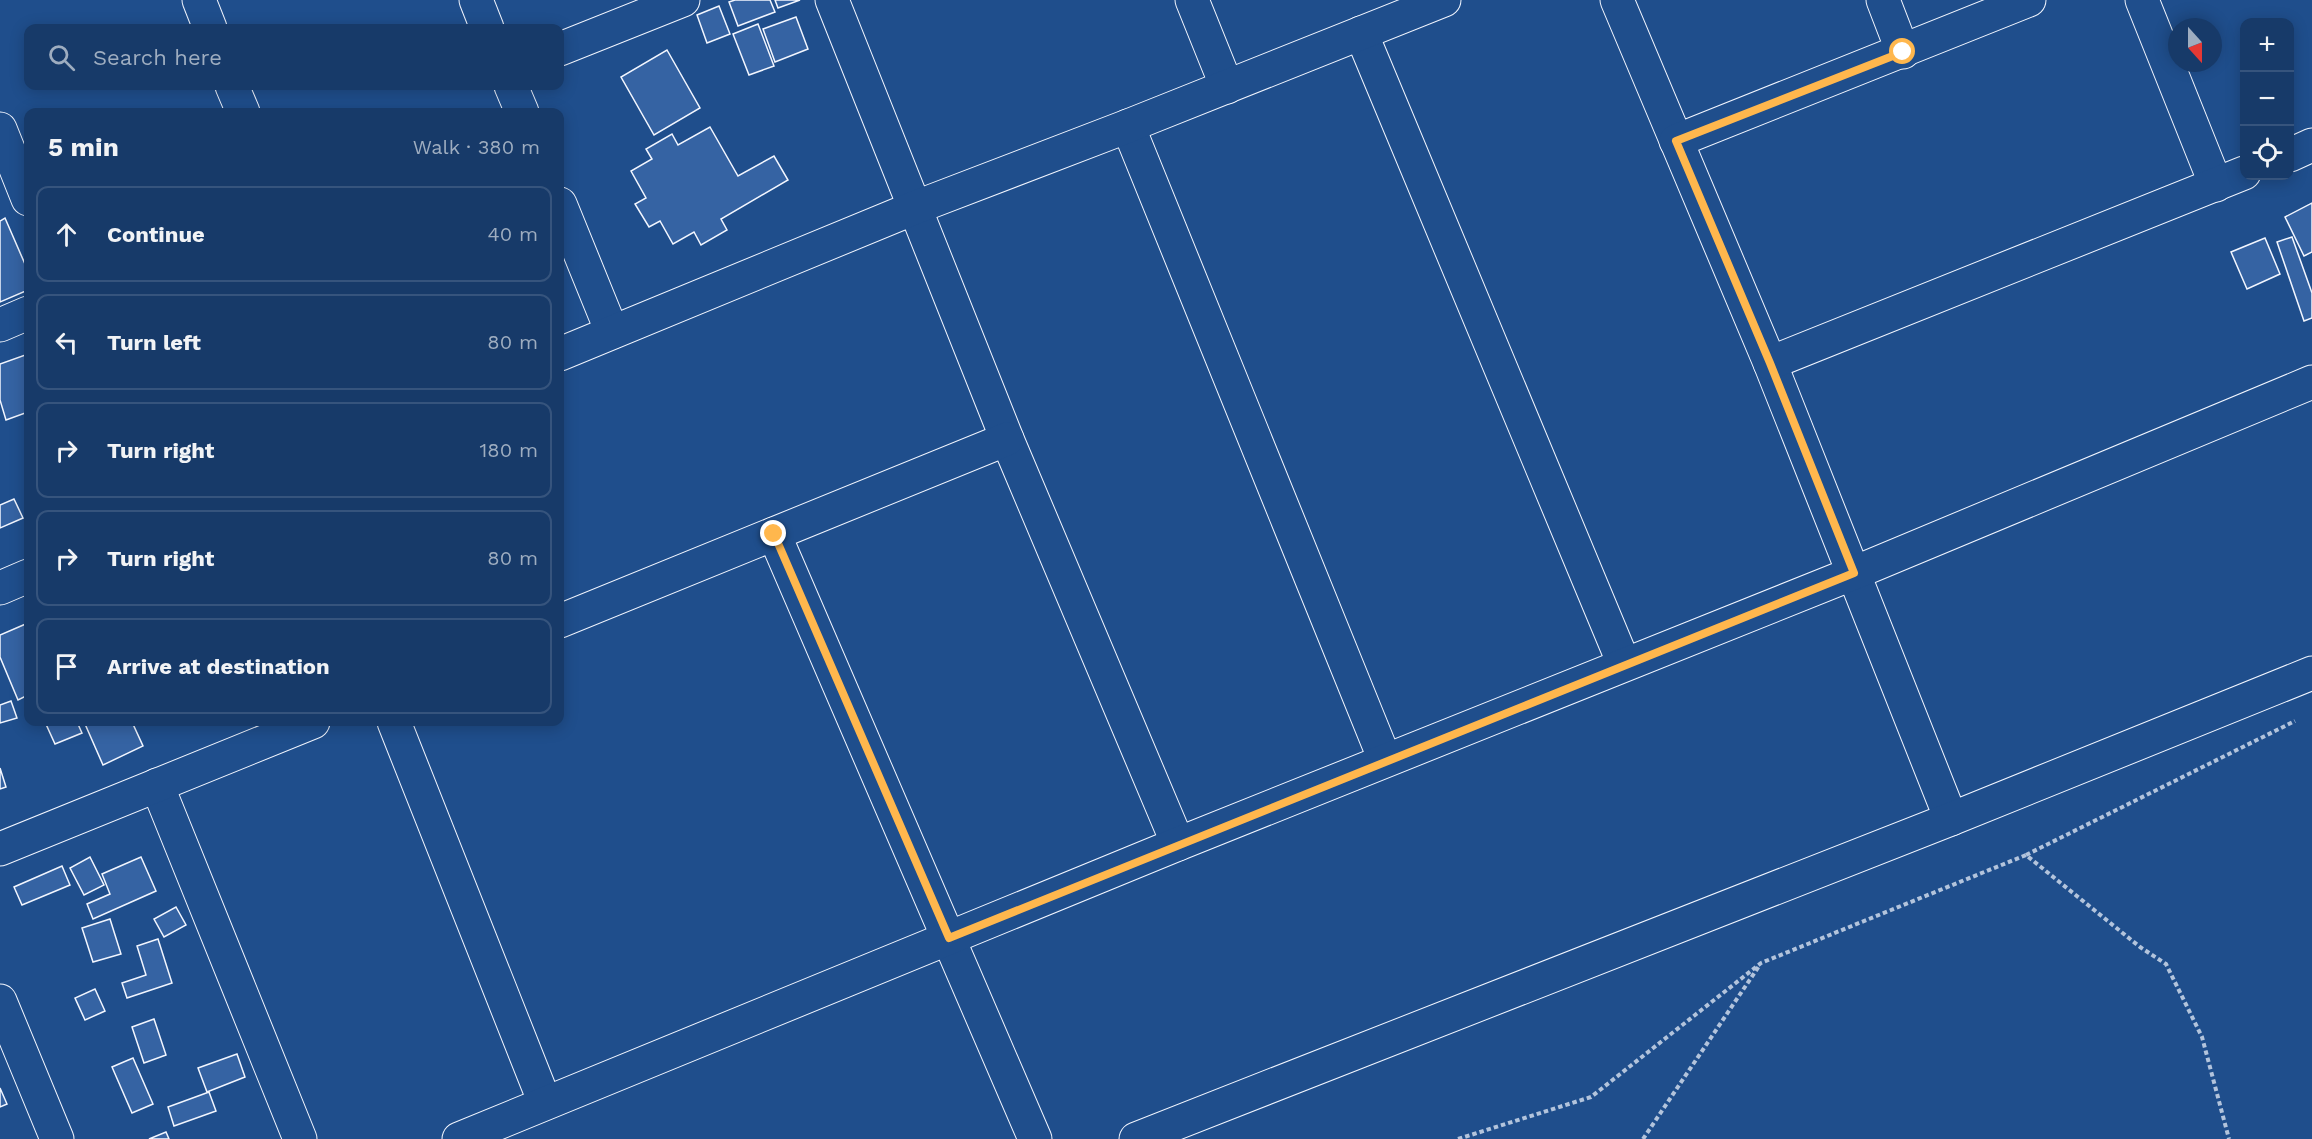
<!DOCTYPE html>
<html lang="en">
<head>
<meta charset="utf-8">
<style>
	body { margin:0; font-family:"Work Sans",sans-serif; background:#20416f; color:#f1f3f6 }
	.controls { position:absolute; right:18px; top:18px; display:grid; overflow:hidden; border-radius:12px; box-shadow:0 3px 15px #0003 }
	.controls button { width:54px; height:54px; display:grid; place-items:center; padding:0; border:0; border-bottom:2px solid #36547d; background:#173a69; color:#f1f3f6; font:30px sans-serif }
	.compass { position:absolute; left:2168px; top:18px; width:54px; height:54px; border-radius:50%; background:#173a69; box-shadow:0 3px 15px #0003; rotate:159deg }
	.stop { position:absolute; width:18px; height:18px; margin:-14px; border:4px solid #ffb74d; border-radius:50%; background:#fff }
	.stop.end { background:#ffb74d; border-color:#fff; box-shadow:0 2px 6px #0008 }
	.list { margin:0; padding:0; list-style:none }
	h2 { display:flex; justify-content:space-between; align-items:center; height:78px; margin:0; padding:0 24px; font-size:26px }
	h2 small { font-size:20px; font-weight:400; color:#9eadc0 }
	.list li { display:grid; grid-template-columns:39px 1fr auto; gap:18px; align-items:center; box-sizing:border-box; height:96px; margin:0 12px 12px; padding:0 12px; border:2px solid #36547d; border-radius:12px }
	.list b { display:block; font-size:22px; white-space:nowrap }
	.list em { font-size:20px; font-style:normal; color:#9eadc0 }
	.icon { flex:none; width:33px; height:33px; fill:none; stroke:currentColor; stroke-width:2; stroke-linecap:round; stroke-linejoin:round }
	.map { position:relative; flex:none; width:2312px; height:1139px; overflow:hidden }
	.search { position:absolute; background:#173a69; box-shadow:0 3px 15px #0003; left:24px; top:24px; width:540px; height:66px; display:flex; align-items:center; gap:15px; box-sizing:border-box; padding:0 21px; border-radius:12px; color:#9eadc0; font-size:22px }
	.panel { position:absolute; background:#173a69; box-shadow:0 3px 15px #0003; left:24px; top:108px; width:540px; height:618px; border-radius:12px }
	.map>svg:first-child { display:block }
</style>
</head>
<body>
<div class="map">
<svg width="2312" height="1139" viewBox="0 0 2312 1139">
	<rect width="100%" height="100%" fill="#1f4e8c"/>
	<g fill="#3563a3" stroke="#f2f6ff" stroke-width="1.5">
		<path d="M 735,0 L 770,0 L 775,12 L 738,26 L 729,2 Z"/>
		<path d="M 775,0 L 800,0 L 778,8 Z"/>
		<path d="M 719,6 L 730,34 L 707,43 L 697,15 Z"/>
		<path d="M 796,17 L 808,49 L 775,62 L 763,29 Z"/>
		<path d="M 758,24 L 774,66 L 749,75 L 733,34 Z"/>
		<path d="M 667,50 L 700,108 L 654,135 L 621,77 Z"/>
		<path d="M 710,127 L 738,176 L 774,156 L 788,180 L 721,219 L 727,230 L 701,245 L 694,232 L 673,244 L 660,221 L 649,227 L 635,204 L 646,198 L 631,171 L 652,159 L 646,149 L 672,134 L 678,145 Z"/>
		<path d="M 2312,203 L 2312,252 L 2304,256 L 2285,217 Z"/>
		<path d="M 5,218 L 28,271 L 28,290 L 0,302 L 0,221 Z"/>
		<path d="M 2292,237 L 2312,293 L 2312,318 L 2304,321 L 2277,242 Z"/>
		<path d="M 2265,238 L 2280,274 L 2247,289 L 2231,252 Z"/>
		<path d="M 28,354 L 28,412 L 6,420 L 0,400 L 0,364 Z"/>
		<path d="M 14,499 L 23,518 L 0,528 L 0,505 Z"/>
		<path d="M 28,623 L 28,695 L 18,700 L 0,657 L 0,635 Z"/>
		<path d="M 11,701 L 17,718 L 0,723 L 0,705 Z"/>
		<path d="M 45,722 L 77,722 L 82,733 L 55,744 Z"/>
		<path d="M 91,722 L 132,722 L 143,746 L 103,765 L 85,724 Z"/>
		<path d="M 0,768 L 6,787 L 0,789 Z"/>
		<path d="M 90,857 L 104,885 L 84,895 L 70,868 Z"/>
		<path d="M 141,857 L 156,891 L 93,919 L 87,904 L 110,894 L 102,874 Z"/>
		<path d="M 62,866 L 70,885 L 22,905 L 14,887 Z"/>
		<path d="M 176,907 L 186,925 L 164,937 L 154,919 Z"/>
		<path d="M 110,919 L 121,954 L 93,962 L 82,928 Z"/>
		<path d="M 158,939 L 172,983 L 127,998 L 122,983 L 146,975 L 137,946 Z"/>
		<path d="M 95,989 L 105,1011 L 85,1020 L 75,998 Z"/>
		<path d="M 154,1019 L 166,1055 L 144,1063 L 132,1027 Z"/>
		<path d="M 237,1054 L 245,1077 L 207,1092 L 198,1068 Z"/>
		<path d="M 133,1058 L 153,1104 L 132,1113 L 112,1067 Z"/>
		<path d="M 0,1088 L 7,1104 L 0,1107 Z"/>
		<path d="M 209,1092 L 216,1111 L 174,1126 L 168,1107 Z"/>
		<path d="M 166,1132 L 169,1139 L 149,1139 Z"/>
	</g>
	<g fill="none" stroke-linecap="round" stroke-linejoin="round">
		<g stroke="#f2f6ff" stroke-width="35">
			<g id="street">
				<path d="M 199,0 L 210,28"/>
				<path d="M 476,0 L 487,28"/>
				<path d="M 832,0 L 1007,439 L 1178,844"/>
				<path d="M 1192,0 L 1227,87"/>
				<path d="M 1617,0 L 1770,363 L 1951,819"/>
				<path d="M 1883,0 L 1903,52"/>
				<path d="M 2142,0 L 2216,185"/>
				<path d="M 1361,33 L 1624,664"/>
				<path d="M 560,49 L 683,0"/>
				<path d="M 232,86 L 243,112"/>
				<path d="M 511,86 L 522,112"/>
				<path d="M 1128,126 L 1385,760"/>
				<path d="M 0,129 L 28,199"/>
				<path d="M 1676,141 L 2029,0"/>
				<path d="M 2290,155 L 2312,145"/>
				<path d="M 560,204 L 612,332"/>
				<path d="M 0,325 L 28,313"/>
				<path d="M 560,354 L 914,208 L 1128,126 L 1444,0"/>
				<path d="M 1770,363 L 2244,173"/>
				<path d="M 774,534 L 1035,1139"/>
				<path d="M 0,588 L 28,576"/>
				<path d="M 560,621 L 1007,439"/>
				<path d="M 394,722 L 545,1103"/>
				<path d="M 157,785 L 300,1139"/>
				<path d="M 0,849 L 313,722"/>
				<path d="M 0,1001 L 57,1139"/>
				<path d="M 459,1139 L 1178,844 L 1854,573 L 2312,382"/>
				<path d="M 1136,1139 L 1951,819 L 2312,673"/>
			</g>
		</g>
		<g stroke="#b3c4dc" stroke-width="4" stroke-dasharray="4.5 3" stroke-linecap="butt">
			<path d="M 2026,855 L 2295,721"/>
			<path d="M 1458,1139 L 1591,1097 L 1761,963 L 2026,855 L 2140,947 L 2166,964 L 2202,1037 L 2229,1139"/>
			<path d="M 1643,1139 L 1759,966"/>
		</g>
		<use href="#street" stroke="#1f4e8c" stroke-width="33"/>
	</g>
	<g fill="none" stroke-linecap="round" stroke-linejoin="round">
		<path stroke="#ffb74d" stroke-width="8" d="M 774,534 L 949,938 L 1854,573 L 1770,363 L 1676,141 L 1903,52"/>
	</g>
</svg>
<div class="controls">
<button>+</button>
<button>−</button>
<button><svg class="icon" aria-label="locate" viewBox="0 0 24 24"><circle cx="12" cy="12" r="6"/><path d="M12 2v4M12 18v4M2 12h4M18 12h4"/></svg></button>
</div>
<svg class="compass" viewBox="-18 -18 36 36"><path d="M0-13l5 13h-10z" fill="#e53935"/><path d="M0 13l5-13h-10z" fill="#9eadc0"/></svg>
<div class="stop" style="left:1903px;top:52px"></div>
<div class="stop end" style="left:774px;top:534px"></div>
<div class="search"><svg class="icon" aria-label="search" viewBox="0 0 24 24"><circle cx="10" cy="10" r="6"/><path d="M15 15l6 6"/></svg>Search here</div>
<section class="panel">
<h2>5 min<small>Walk · 380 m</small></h2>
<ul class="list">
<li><svg class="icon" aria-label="ahead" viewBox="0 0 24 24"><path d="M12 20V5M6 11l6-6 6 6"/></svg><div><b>Continue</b></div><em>40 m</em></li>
<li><svg class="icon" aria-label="left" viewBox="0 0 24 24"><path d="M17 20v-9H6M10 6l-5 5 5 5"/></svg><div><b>Turn left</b></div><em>80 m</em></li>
<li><svg class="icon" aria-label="right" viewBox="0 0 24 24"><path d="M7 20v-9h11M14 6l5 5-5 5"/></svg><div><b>Turn right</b></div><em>180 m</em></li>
<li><svg class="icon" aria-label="right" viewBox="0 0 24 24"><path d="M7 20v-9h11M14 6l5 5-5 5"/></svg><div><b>Turn right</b></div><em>80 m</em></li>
<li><svg class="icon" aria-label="arrive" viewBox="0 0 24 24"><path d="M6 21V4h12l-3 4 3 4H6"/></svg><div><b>Arrive at destination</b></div></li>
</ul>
</section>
</div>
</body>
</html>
